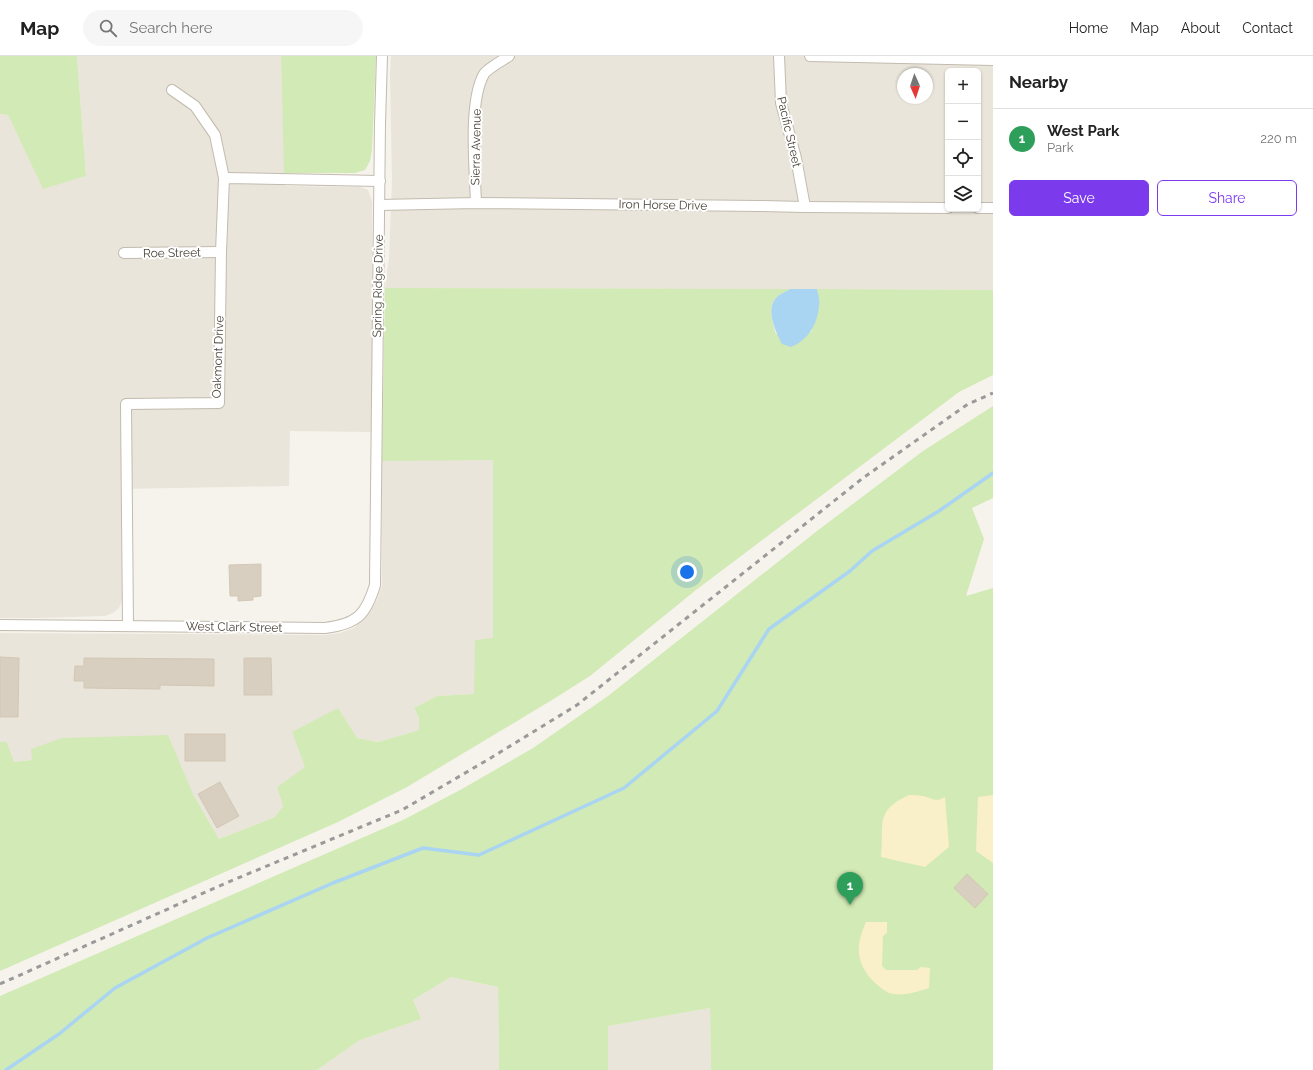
<!DOCTYPE html>
<html lang="en">
<head>
<meta charset="utf-8">
<style>
	body { margin:0; font-family:Raleway,sans-serif; background:#f6f6f6; color:#222 }
	.controls { position:absolute; right:12px; top:12px; display:grid; overflow:hidden; border-radius:6px; box-shadow:0 1px 3px #0004 }
	.controls button { width:36px; height:36px; display:grid; place-items:center; padding:0; border:0; border-bottom:1px solid #e0e0e0; background:#fff; color:#222; font:20px sans-serif }
	.compass { position:absolute; left:897px; top:12px; width:36px; height:36px; border-radius:50%; background:#fff; box-shadow:0 1px 3px #0004; rotate:177deg }
	.you { position:absolute; left:687px; top:516px; width:14px; height:14px; margin:-10px; border:3px solid #fff; border-radius:50%; background:#1a73e8; box-shadow:0 0 0 6px #1a73e833 }
	.badge { display:grid; place-items:center; width:26px; height:26px; border-radius:50%; background:#7c3aed; color:#fff; font-size:13px; font-weight:700 }
	.pin { position:absolute; translate:-50% -33px; filter:drop-shadow(0 1px 2px #0008) }
	.pin::after { content:''; position:absolute; top:21px; width:14px; height:12px; background:inherit; clip-path:polygon(0 0,100% 0,50% 100%) }
	.list { margin:0; padding:0; list-style:none }
	h2 { display:flex; justify-content:space-between; align-items:center; height:52px; margin:0; padding:0 16px; font-size:17px }
	h2 small { font-size:13px; font-weight:400; color:#767676 }
	.list li { display:grid; grid-template-columns:26px 1fr auto; gap:12px; align-items:center; box-sizing:border-box; height:60px; padding:0 16px; border-top:1px solid #e0e0e0 }
	.list b { display:block; font-size:15px; white-space:nowrap }
	.list p { margin:0; font-size:13px; white-space:nowrap; color:#767676 }
	.list em { font-size:13px; font-style:normal; color:#767676 }
	.actions { display:flex; gap:8px; padding:12px 16px }
	.actions a { flex:1; padding:9px 0; border:1px solid #7c3aed; border-radius:6px; text-align:center; font-size:14px; color:#7c3aed }
	.actions .main { background:#7c3aed; color:#fff }
	.icon { flex:none; width:22px; height:22px; fill:none; stroke:currentColor; stroke-width:2; stroke-linecap:round; stroke-linejoin:round }
	.map { position:relative; flex:none; width:993px; height:1014px; overflow:hidden }
	header { display:flex; align-items:center; gap:24px; box-sizing:border-box; height:56px; padding:0 20px; background:#fff; border-bottom:1px solid #e0e0e0 }
	header strong { font-size:19px }
	nav { display:flex; gap:22px; margin-inline-start:auto; font-size:14px }
	.search { width:280px; height:36px; background:#f6f6f6; display:flex; align-items:center; gap:10px; box-sizing:border-box; padding:0 14px; border-radius:22px; color:#767676; font-size:15px }
	main { display:flex }
	aside { flex:1; background:#fff }
	.map>svg:first-child { display:block }
</style>
</head>
<body>
<header>
<strong>Map</strong>
<div class="search"><svg class="icon" aria-label="search" viewBox="0 0 24 24"><circle cx="10" cy="10" r="6"/><path d="M15 15l6 6"/></svg>Search here</div>
<nav><a>Home</a><a>Map</a><a>About</a><a>Contact</a></nav>
</header>
<main>
<div class="map">
<svg width="993" height="1014" viewBox="0 0 993 1014">
	<rect width="100%" height="100%" fill="#f6f3ec"/>
	<g fill="#eae5da" fill-rule="evenodd">
		<path d="M 77,0 L 281,0 L 285,130 L 361,131 L 368,134 L 372,145 L 373,294 L 371,376 L 290,375 L 289,430 L 121,433 L 122,545 L 119,552 L 113,557 L 105,560 L 42,562 L 0,562 L 0,58 L 8,59 L 43,132 L 86,120 Z"/>
		<path d="M 391,0 L 993,0 L 993,234 L 385,232 L 389,203 L 392,125 L 390,18 ZM 948,15 L 978,15 L 978,153 L 948,153 ZM 903,18 L 927,18 L 927,42 L 903,42 Z"/>
		<path d="M 389,404 L 493,404 L 493,583 L 475,584 L 475,638 L 437,640 L 414,652 L 419,662 L 419,674 L 378,686 L 357,682 L 292,676 L 306,711 L 277,731 L 283,750 L 275,761 L 219,783 L 193,738 L 32,704 L 14,706 L 7,686 L 0,686 L 0,577 L 325,579 L 340,577 L 354,572 L 368,559 L 377,544 L 382,529 L 382,405 Z"/>
		<path d="M 451,921 L 498,931 L 499,1014 L 317,1014 L 360,984 L 420,963 L 413,944 Z"/>
		<path d="M 710,952 L 711,1014 L 608,1014 L 607,970 Z"/>
	</g>
	<g fill="#d2eab5">
		<path d="M 0,0 L 77,0 L 86,120 L 43,133 L 8,59 L 0,58 Z"/>
		<path d="M 281,0 L 376,0 L 372,94 L 370,105 L 365,114 L 355,117 L 284,117 Z"/>
		<path d="M 385,232 L 790,233 C 786,236 780,238 776,242 C 767,251 773,268 776,278 L 811,276 L 819,248 L 817,233 L 993,234 L 993,319 L 959,336 L 696,534 L 590,620 L 552,644 L 407,731 L 338,766 L 0,915 L 0,686 L 7,686 L 14,706 L 32,704 L 31,693 L 62,682 L 168,679 L 193,738 L 219,783 L 275,761 L 283,750 L 277,731 L 305,711 L 292,676 L 338,652 L 357,682 L 378,686 L 419,674 L 419,662 L 414,652 L 437,640 L 474,638 L 475,584 L 493,582 L 493,404 L 382,405 Z"/>
		<path d="M 993,350 L 993,442 L 972,452 L 984,483 L 966,540 L 993,532 L 993,1014 L 711,1014 L 710,952 L 608,970 L 608,1014 L 499,1014 L 498,931 L 451,921 L 413,944 L 421,963 L 360,984 L 317,1014 L 0,1014 L 0,940 L 403,764 L 462,733 L 533,692 L 608,640 L 817,475 L 923,395 Z"/>
	</g>
	<g fill="#f9efc9">
		<path d="M 909,739 C 914,739 918,739 923,740 C 933,742 934,747 945,741 L 949,791 L 925,811 L 881,801 C 885,770 873,755 909,739 Z"/>
		<path d="M 993,739 L 993,807 L 976,795 L 978,741 Z"/>
		<path d="M 866,866 L 887,866 L 887,877 L 883,880 L 882,910 L 886,914 L 917,914 L 921,911 L 930,912 L 929,932 C 917,936 902,941 889,937 C 883,934 877,929 872,924 C 855,905 856,888 866,866 Z"/>
	</g>
	<path fill="#a9d4f2" d="M 790,233 L 817,233 C 818,238 820,244 819,249 C 818,268 808,284 791,291 L 782,288 C 776,276 765,254 776,242 C 779,238 786,236 790,233 Z"/>
	<g fill="none" stroke-linecap="round" stroke-linejoin="round">
		<path stroke="#a9d4f2" stroke-width="3.5" d="M 6,1014 L 59,978 L 115,932 L 207,882 L 333,827 L 423,792 L 479,799 L 624,732 L 717,655 L 769,573 L 850,515 L 872,495 L 939,455 L 993,417"/>
	</g>
	<g fill="#d8cfc1" stroke="#d3c7b4">
		<path d="M 261,508 L 261,540 L 253,541 L 253,544 L 238,545 L 238,540 L 230,540 L 229,509 Z"/>
		<path d="M 0,601 L 19,602 L 18,661 L 0,661 Z"/>
		<path d="M 84,602 L 214,603 L 214,630 L 160,629 L 160,633 L 84,632 L 84,625 L 74,625 L 75,610 L 84,610 Z"/>
		<path d="M 244,602 L 271,602 L 272,639 L 244,639 Z"/>
		<rect x="185" y="678" width="40" height="27"/>
		<path d="M 220,726 L 239,760 L 217,772 L 198,738 Z"/>
		<path d="M 967,818 L 988,838 L 975,852 L 954,832 Z"/>
	</g>
	<g fill="none" stroke-linecap="round" stroke-linejoin="round">
		<g stroke="#c2bbae" stroke-width="12">
			<g id="street">
				<path d="M 779,0 L 781,47 L 796,102 L 805,151"/>
				<path d="M 810,0 L 993,4"/>
				<path d="M 172,34 L 195,50 L 215,79 L 224,122"/>
				<path d="M 476,147 C 475,114 468,46 484,18 C 487,13 503,4 509,0"/>
				<path d="M 379,149 L 476,147 L 759,150 L 805,151 L 948,152"/>
				<path d="M 978,152 L 993,152"/>
				<path d="M 124,197 L 221,196"/>
				<path d="M 0,569 L 325,572 C 357,568 366,559 375,529 L 380,68 L 382,0"/>
				<path d="M 128,569 L 126,348 L 219,347 L 221,196 L 224,122 L 380,125"/>
			</g>
		</g>
		<use href="#street" stroke="#fff" stroke-width="10"/>
		<path stroke="#9a9a9a" stroke-width="3" stroke-dasharray="5 5" stroke-linecap="butt" d="M 0,928 L 226,827 L 402,754 L 489,703 L 577,649 L 863,422 L 968,348 L 993,337"/>
	</g>
	<g text-anchor="middle" dominant-baseline="central" stroke-width="4" stroke-linejoin="round" paint-order="stroke">
		<g font-size="12" fill="#4b4439" stroke="#fff">
			<text transform="translate(789 76) rotate(77)">Pacific Street</text>
			<text transform="translate(476 91) rotate(-89)">Sierra Avenue</text>
			<text transform="translate(663 149) rotate(1)">Iron Horse Drive</text>
			<text transform="translate(172 197) rotate(-1)">Roe Street</text>
			<text transform="translate(378 230) rotate(-89)">Spring Ridge Drive</text>
			<text transform="translate(218 301) rotate(-88)">Oakmont Drive</text>
			<text transform="translate(234 571) rotate(1)">West Clark Street</text>
		</g>
	</g>
</svg>
<div class="controls">
<button>+</button>
<button>−</button>
<button><svg class="icon" aria-label="locate" viewBox="0 0 24 24"><circle cx="12" cy="12" r="6"/><path d="M12 2v4M12 18v4M2 12h4M18 12h4"/></svg></button>
<button><svg class="icon" aria-label="layers" viewBox="0 0 24 24"><path d="M12 4l9 5-9 5-9-5zM3 14l9 5 9-5"/></svg></button>
</div>
<svg class="compass" viewBox="-18 -18 36 36"><path d="M0-13l5 13h-10z" fill="#e53935"/><path d="M0 13l5-13h-10z" fill="#767676"/></svg>
<div class="you"></div>
<div class="pin badge" style="left:850px;top:849px;background:#2e9e5b">1</div>
</div>
<aside>
<h2>Nearby<small></small></h2>
<ul class="list">
<li><span class="badge" style="background:#2e9e5b">1</span><div><b>West Park</b><p>Park</p></div><em>220 m</em></li>
</ul>
<div class="actions"><a class="main">Save</a><a>Share</a></div>
</aside>
</main>
</body>
</html>
